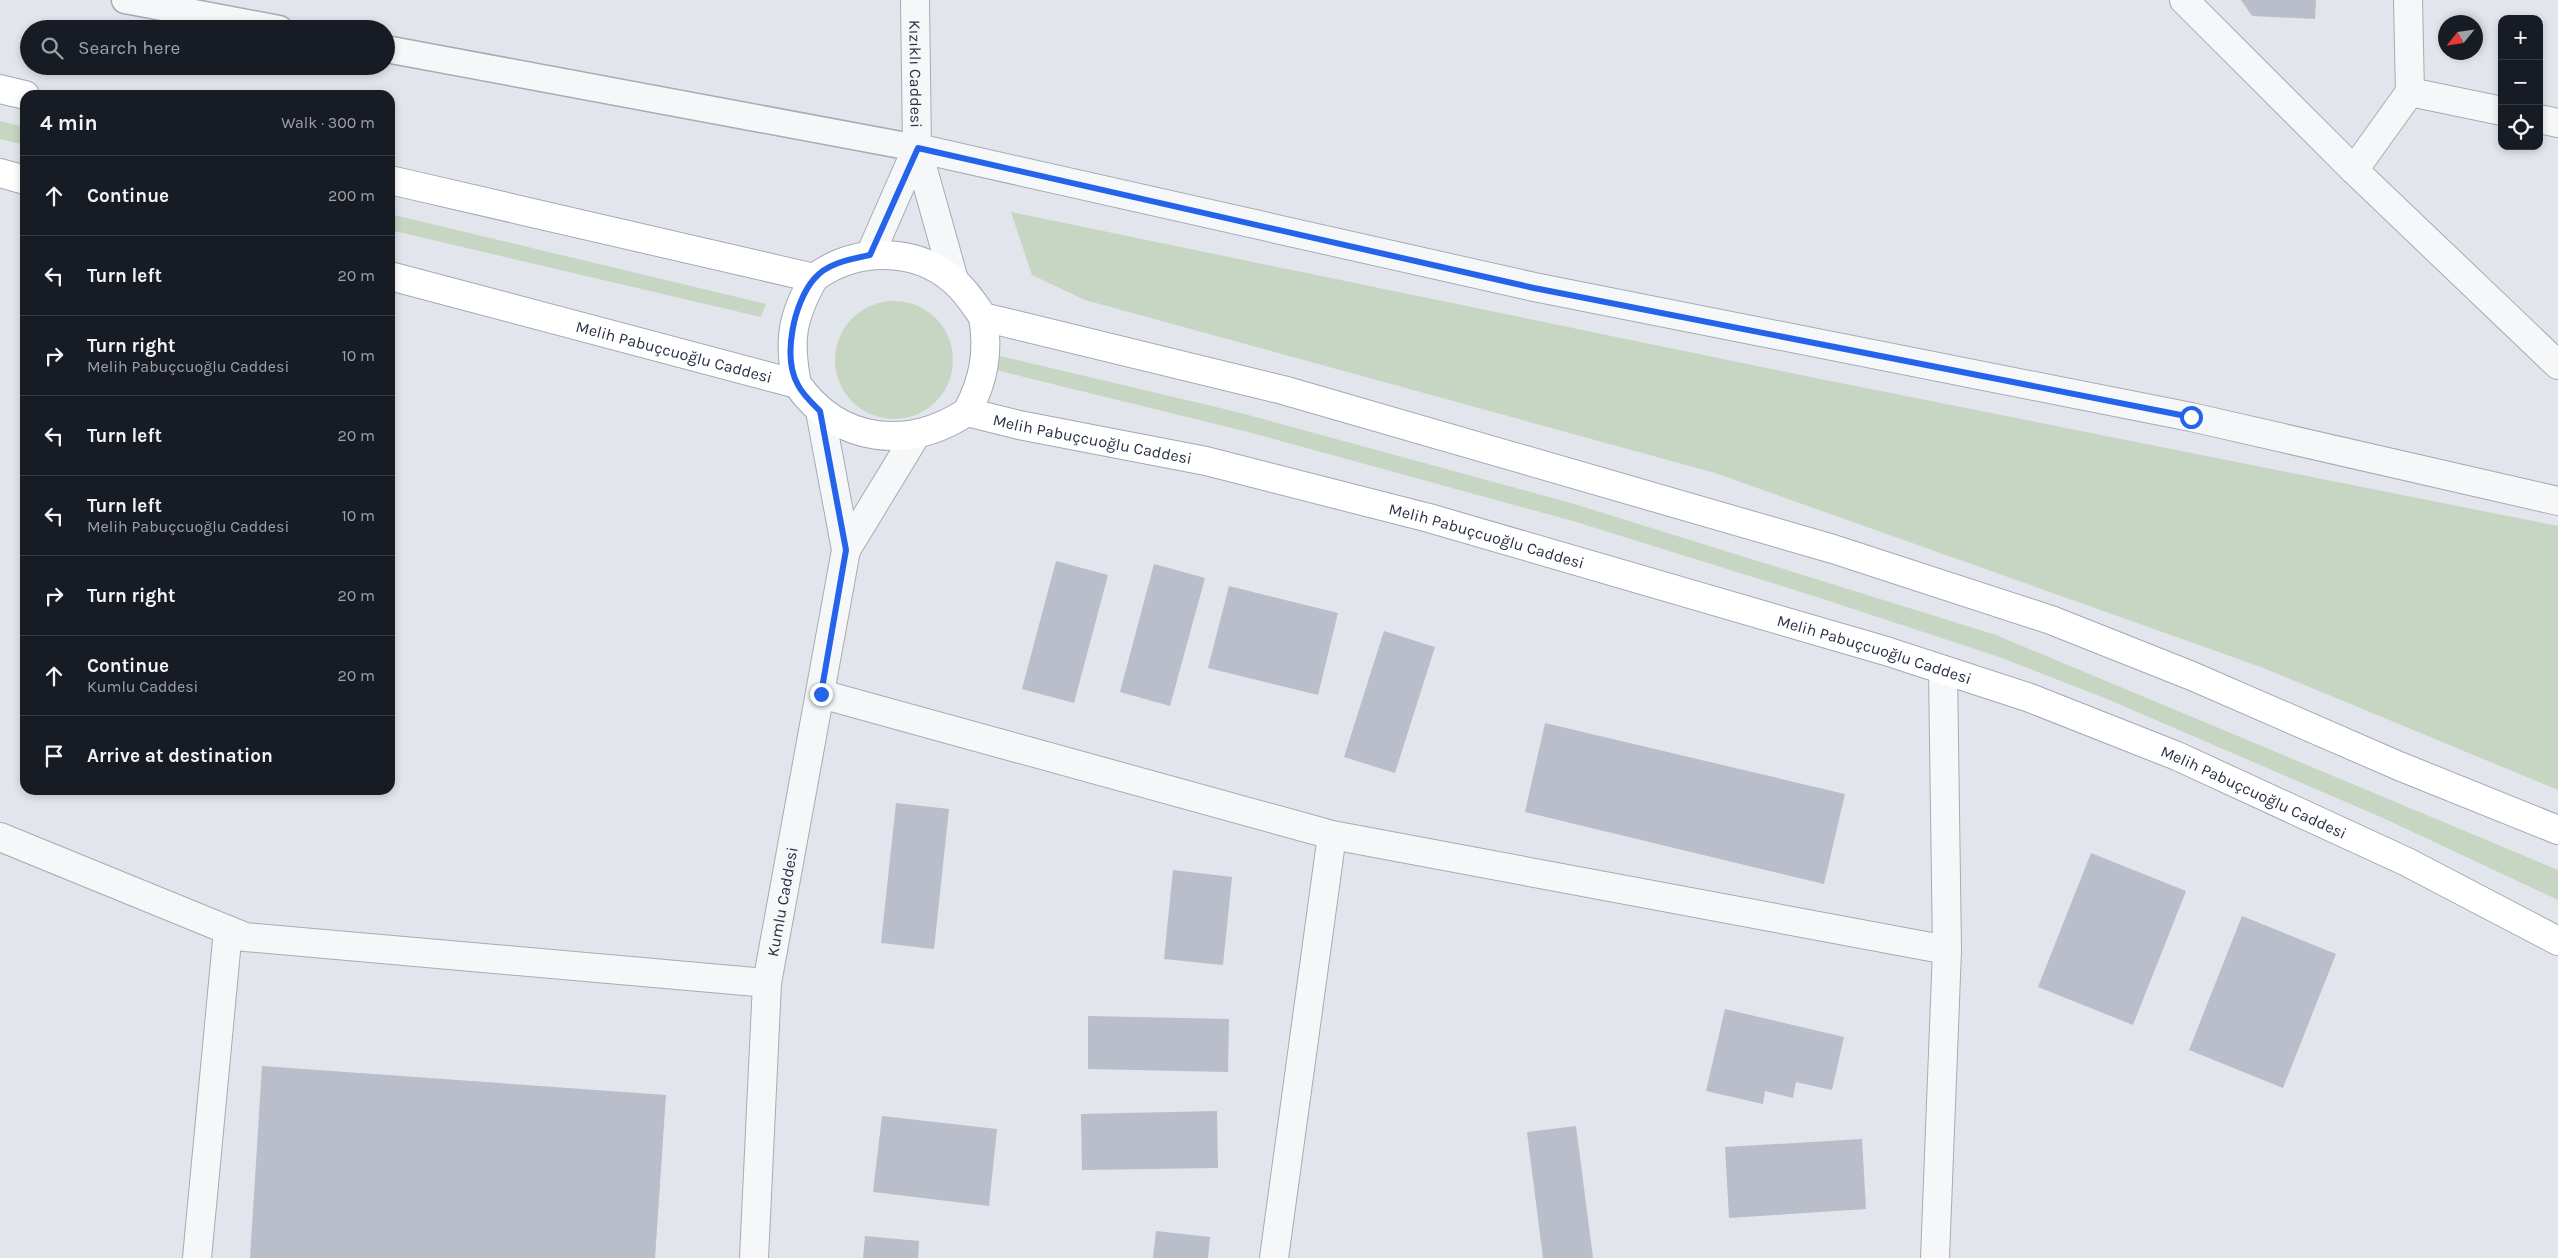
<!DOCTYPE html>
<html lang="en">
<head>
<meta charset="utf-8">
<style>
	body { margin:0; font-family:Karla,sans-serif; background:#20242c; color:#f1f3f6 }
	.controls { position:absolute; right:15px; top:15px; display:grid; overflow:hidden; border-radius:10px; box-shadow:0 2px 8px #0003 }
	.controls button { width:45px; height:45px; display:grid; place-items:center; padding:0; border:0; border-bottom:1px solid #363941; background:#171b24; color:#f1f3f6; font:25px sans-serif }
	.compass { position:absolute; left:2438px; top:15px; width:45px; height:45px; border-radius:50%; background:#171b24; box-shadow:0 2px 8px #0003; rotate:240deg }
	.stop { position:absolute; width:15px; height:15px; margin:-11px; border:4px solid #2563eb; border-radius:50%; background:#fff }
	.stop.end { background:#2563eb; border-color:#fff; box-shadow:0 1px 5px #0008 }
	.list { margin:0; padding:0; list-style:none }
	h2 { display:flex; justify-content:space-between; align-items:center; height:65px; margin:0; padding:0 20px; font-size:21px }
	h2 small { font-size:16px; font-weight:400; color:#9ea1a6 }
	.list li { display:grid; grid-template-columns:32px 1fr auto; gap:15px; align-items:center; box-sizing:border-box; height:80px; padding:0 20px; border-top:1px solid #363941 }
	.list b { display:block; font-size:19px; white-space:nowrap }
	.list p { margin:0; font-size:16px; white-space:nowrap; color:#9ea1a6 }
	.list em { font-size:16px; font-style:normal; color:#9ea1a6 }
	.icon { flex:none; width:28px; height:28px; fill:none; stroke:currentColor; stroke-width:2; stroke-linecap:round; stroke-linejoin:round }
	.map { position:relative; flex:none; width:2558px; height:1258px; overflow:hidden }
	.search { position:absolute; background:#171b24; box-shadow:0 2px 8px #0003; left:20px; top:20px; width:375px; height:55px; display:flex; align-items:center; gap:12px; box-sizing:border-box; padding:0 18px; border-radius:28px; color:#9ea1a6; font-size:19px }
	.panel { position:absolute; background:#171b24; box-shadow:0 2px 8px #0003; left:20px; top:90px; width:375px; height:705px; border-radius:15px }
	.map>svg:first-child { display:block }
</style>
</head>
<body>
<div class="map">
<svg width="2558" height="1258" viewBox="0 0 2558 1258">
	<rect width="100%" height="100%" fill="#e2e5eb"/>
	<g fill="#c6d6c3">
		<path d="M 0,121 L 25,127 L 25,145 L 0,139 Z"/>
		<path d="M 1011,212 L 1815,378 L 2558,526 L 2558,790 L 2261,667 L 1715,473 L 1085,300 L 1032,275 Z"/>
		<path d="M 390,214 L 766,304 L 761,317 L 390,230 Z"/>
		<circle cx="894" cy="360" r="59"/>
		<path d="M 1000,356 L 1237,412 L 1571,503 L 1996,635 L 2558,870 L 2558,900 L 2383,818 L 2107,699 L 2002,658 L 1817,597 L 1573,521 L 1248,432 L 996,370 Z"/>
	</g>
	<g fill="#b9beca">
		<path d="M 2241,0 L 2316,0 L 2315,19 L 2252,16 Z"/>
		<path d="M 1056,561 L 1108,575 L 1074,703 L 1022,689 Z"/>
		<path d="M 1154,564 L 1205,578 L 1170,706 L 1120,692 Z"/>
		<path d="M 1229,586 L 1338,613 L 1318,695 L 1208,668 Z"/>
		<path d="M 1384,631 L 1435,647 L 1395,773 L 1344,757 Z"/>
		<path d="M 1545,723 L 1845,794 L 1824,884 L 1525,812 Z"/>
		<path d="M 896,803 L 949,809 L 934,949 L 881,943 Z"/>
		<path d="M 2091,853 L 2186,891 L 2133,1025 L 2038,987 Z"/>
		<path d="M 1173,870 L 1232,877 L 1223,965 L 1164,959 Z"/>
		<path d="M 2242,916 L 2336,954 L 2283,1088 L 2189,1050 Z"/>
		<path d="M 1725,1009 L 1844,1037 L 1832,1090 L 1796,1082 L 1793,1098 L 1765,1091 L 1763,1104 L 1706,1091 Z"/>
		<path d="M 1088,1016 L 1229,1019 L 1228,1072 L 1088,1069 Z"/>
		<path d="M 262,1066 L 666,1095 L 655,1258 L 250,1258 Z"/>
		<path d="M 1217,1111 L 1218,1168 L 1082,1170 L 1081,1114 Z"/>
		<path d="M 882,1116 L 997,1129 L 989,1206 L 873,1192 Z"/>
		<path d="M 1576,1126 L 1593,1258 L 1543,1258 L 1527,1132 Z"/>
		<path d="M 1862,1139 L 1866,1209 L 1729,1218 L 1725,1147 Z"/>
		<path d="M 1156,1231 L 1210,1237 L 1208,1258 L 1153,1258 Z"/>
		<path d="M 865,1236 L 919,1241 L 918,1258 L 863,1258 Z"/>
	</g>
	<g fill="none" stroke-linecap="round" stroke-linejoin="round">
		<g stroke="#a7abb6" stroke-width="29">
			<g id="service">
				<path d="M 125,0 L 279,29"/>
				<path d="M 386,49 L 917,148"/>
			</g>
		</g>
		<g stroke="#a7abb6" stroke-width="30">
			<g id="minor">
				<path d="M 2184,0 L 2354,170 L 2558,365"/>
				<path d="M 2408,0 L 2410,92 L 2502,111"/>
				<path d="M 2539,119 L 2558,123"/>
				<path d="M 917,148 L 1534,287 L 2191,417 L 2558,501"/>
				<path d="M 2354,170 L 2410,92"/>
				<path d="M 821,694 L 1332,835 L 1947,950"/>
				<path d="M 0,837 L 245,937 L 767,983"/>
				<path d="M 197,1258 L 228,930"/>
				<path d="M 1274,1258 L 1332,835"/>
				<path d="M 1935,1258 L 1947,950 L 1943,670"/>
			</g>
		</g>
		<g stroke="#a7abb6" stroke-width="30">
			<g id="tertiary">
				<path id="s1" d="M 915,0 L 917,148 L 954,280"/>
				<path d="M 870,255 L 917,148"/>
				<path d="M 846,550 L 916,435"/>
				<path id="s2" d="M 754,1258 L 767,983 L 846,550 L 820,411"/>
			</g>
		</g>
		<g stroke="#a1a8b8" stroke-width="30">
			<g id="primary">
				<path d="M 0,89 L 25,95"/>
				<path d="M 0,173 L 25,180"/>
				<path d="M 390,180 L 814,278 C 855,248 914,246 954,281 C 966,291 974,304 983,317 L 1283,390 L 1833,549 L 2051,620 L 2192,676 L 2399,766 L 2558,830"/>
				<path id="s3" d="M 390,276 L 797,384 C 839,443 907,451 967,412 L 1019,425 L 1206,461 L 1429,518 L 1886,651 L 2030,698 L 2177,756 L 2407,862 L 2558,941"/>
				<path d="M 797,384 C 788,340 792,317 814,278"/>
				<path d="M 967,412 C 984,380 989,352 983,317"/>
			</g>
		</g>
		<use href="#service" stroke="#f6f7f9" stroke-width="26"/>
		<use href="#minor" stroke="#f6f7f9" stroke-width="28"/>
		<use href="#tertiary" stroke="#f6f7f9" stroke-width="28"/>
		<use href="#primary" stroke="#fff" stroke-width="28"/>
	</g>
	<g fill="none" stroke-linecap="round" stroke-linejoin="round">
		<path stroke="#2563eb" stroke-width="6" d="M 821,694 L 846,550 L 820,411 C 812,403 803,395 798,385 C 782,357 794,302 814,279 C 827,263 851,259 870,255 L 918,148 L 1534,288 L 2191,417"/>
	</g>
	<g text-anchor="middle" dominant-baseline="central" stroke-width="4.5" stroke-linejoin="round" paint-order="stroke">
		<g font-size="16" fill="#293145" stroke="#f2f4f8">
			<text stroke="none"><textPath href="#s1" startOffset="74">Kızıklı Caddesi</textPath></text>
			<text stroke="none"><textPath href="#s3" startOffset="294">Melih Pabuçcuoğlu Caddesi</textPath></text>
			<text stroke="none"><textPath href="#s3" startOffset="742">Melih Pabuçcuoğlu Caddesi</textPath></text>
			<text stroke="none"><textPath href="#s3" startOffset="1148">Melih Pabuçcuoğlu Caddesi</textPath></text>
			<text stroke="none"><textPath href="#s3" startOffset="1552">Melih Pabuçcuoğlu Caddesi</textPath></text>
			<text stroke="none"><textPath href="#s3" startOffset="1958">Melih Pabuçcuoğlu Caddesi</textPath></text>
			<text stroke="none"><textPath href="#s2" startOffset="358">Kumlu Caddesi</textPath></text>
		</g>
	</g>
</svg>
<div class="controls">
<button>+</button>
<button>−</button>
<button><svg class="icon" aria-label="locate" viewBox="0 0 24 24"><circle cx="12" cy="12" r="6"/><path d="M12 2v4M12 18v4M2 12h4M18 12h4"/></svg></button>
</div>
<svg class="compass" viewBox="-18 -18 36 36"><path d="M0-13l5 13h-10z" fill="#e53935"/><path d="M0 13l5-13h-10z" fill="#9ea1a6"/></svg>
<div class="stop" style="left:2191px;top:417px"></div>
<div class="stop end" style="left:821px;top:694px"></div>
<div class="search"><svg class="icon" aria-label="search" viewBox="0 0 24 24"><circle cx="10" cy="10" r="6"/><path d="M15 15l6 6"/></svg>Search here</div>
<section class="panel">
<h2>4 min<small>Walk · 300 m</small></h2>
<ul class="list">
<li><svg class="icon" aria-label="ahead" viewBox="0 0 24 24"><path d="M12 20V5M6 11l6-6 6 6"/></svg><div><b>Continue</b></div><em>200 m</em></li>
<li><svg class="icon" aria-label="left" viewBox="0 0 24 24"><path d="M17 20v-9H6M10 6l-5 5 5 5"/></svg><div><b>Turn left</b></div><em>20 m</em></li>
<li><svg class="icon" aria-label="right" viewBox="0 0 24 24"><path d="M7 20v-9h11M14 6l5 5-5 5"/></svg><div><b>Turn right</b><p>Melih Pabuçcuoğlu Caddesi</p></div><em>10 m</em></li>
<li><svg class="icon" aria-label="left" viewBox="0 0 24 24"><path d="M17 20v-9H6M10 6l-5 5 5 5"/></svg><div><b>Turn left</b></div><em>20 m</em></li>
<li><svg class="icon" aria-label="left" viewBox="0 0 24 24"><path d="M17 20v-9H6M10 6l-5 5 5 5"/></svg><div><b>Turn left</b><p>Melih Pabuçcuoğlu Caddesi</p></div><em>10 m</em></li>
<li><svg class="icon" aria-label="right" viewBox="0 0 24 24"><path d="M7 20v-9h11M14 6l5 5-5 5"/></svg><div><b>Turn right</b></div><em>20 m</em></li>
<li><svg class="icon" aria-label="ahead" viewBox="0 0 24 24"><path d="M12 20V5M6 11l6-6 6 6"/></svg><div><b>Continue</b><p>Kumlu Caddesi</p></div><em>20 m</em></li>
<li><svg class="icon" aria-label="arrive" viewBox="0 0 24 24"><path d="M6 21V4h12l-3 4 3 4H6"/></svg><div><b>Arrive at destination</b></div></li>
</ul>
</section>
</div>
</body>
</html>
